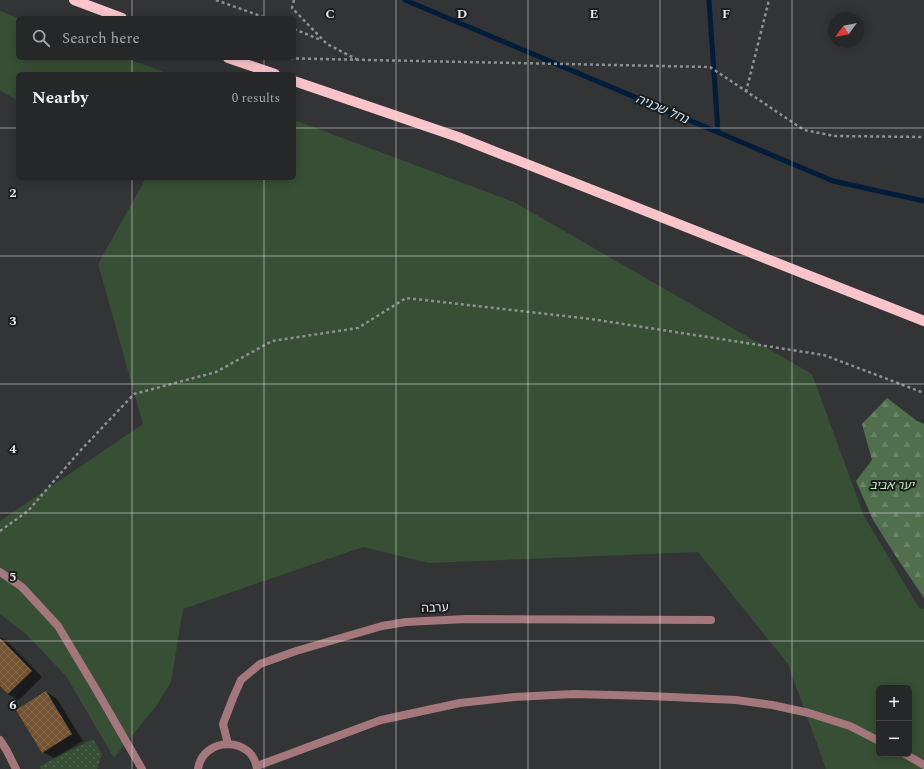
<!DOCTYPE html>
<html lang="en">
<head>
<meta charset="utf-8">
<style>
	body { margin:0; font-family:Spectral,"Noto Sans Hebrew",serif; background:#323334; color:#f1f3f6 }
	.controls { position:absolute; right:12px; bottom:12px; display:grid; overflow:hidden; border-radius:6px; box-shadow:0 2px 10px #0003 }
	.controls button { width:36px; height:36px; display:grid; place-items:center; padding:0; border:0; border-bottom:1px solid #424445; background:#262728; color:#f1f3f6; font:20px sans-serif }
	.compass { position:absolute; left:828px; top:12px; width:36px; height:36px; border-radius:50%; background:#262728; box-shadow:0 2px 10px #0003; rotate:237deg }
	.list { margin:0; padding:0; list-style:none }
	h2 { display:flex; justify-content:space-between; align-items:center; height:52px; margin:0; padding:0 16px; font-size:17px }
	h2 small { font-size:13px; font-weight:400; color:#a4a5a8 }
	.icon { flex:none; width:22px; height:22px; fill:none; stroke:currentColor; stroke-width:2; stroke-linecap:round; stroke-linejoin:round }
	.map { position:relative; flex:none; width:924px; height:769px; overflow:hidden }
	.search { position:absolute; background:#262728; box-shadow:0 2px 10px #0003; left:16px; top:16px; width:280px; height:44px; display:flex; align-items:center; gap:10px; box-sizing:border-box; padding:0 14px; border-radius:6px; color:#a4a5a8; font-size:15px }
	.panel { position:absolute; background:#262728; box-shadow:0 2px 10px #0003; left:16px; top:72px; width:280px; height:108px; border-radius:6px }
	.map>svg:first-child { display:block }
</style>
</head>
<body>
<div class="map">
<svg width="924" height="769" viewBox="0 0 924 769">
	<defs>
		<pattern id="forest-firs" width="22" height="20" patternUnits="userSpaceOnUse"><rect width="22" height="20" fill="#4f6f4d"/><path d="M5 1l3.5 6h-7zM16 11l3.5 6h-7z" fill="#688467"/></pattern>
		<pattern id="park-dots" width="8" height="8" patternUnits="userSpaceOnUse"><rect width="8" height="8" fill="#374f35"/><path d="M2 2h.1M6 6h.1" fill="none" stroke="#546852" stroke-width="1.8" stroke-linecap="round"/></pattern>
		<pattern id="building-cross-hatch" width="8" height="8" patternUnits="userSpaceOnUse"><rect width="8" height="8" fill="#725230"/><path d="M0 0l8 8M0 8l8-8" fill="none" stroke="#866b4e"/></pattern>
	</defs>
	<rect width="100%" height="100%" fill="#333436"/>
	<g fill="#374f35" fill-rule="evenodd">
		<path d="M 0,11 L 18,18 L 18,58 L 126,58 L 169,74 L 18,74 L 18,101 L 0,90 Z"/>
		<path d="M 294,120 L 514,202 L 812,374 L 864,516 L 919,608 L 924,609 L 924,769 L 826,769 L 788,664 L 698,552 L 429,563 L 363,547 L 183,609 L 171,682 L 156,706 L 114,758 L 66,676 L 26,634 L 0,614 L 0,521 L 143,424 L 98,264 L 146,178 L 294,178 ZM 879,688 L 909,688 L 909,754 L 879,754 Z"/>
	</g>
	<path fill="url(#forest-firs)" d="M 887,398 L 917,421 L 924,424 L 924,598 L 897,558 L 873,520 L 856,481 L 872,460 L 862,424 Z"/>
	<path fill="url(#park-dots)" d="M 93,739 L 102,754 L 97,769 L 41,769 L 40,766 Z"/>
	<g fill="#0007">
		<path d="M 0,637 L 6,640 L 42,677 L 19,700 L 8,694 L 0,685 Z"/>
		<path d="M 46,692 L 57,699 L 83,741 L 54,758 L 43,752 Z"/>
	</g>
	<g fill="none" stroke-linecap="round" stroke-linejoin="round">
		<g stroke="#011d3a" stroke-width="5">
			<path d="M 405,0 L 833,181 L 924,201"/>
			<path d="M 709,0 L 718,132"/>
		</g>
	</g>
	<g fill="url(#building-cross-hatch)">
		<path d="M 0,638 L 32,671 L 8,694 L 0,686 Z"/>
		<path d="M 46,691 L 72,734 L 42,753 L 16,710 Z"/>
	</g>
	<g fill="none" stroke-linecap="round" stroke-linejoin="round">
		<g stroke="#8f9092" stroke-width="2.5" stroke-dasharray="3 3" stroke-linecap="butt">
			<path d="M 216,0 L 266,18"/>
			<path d="M 294,0 L 292,8 L 327,44 L 358,60"/>
			<path d="M 294,29 L 321,40"/>
			<path d="M 272,58 L 710,67 L 804,130 L 835,136 L 924,137"/>
			<path d="M 746,92 L 769,0"/>
			<path d="M 0,531 L 28,511 L 79,452 L 134,394 L 216,372 L 272,341 L 358,328 L 406,298 L 591,319 L 824,355 L 924,393"/>
		</g>
		<g stroke="#a3777c" stroke-width="8">
			<path d="M 0,572 L 22,587 L 58,626 L 97,691 L 142,769"/>
			<path d="M 0,740 L 7,751 L 16,769"/>
			<path d="M 228,744 L 223,724 L 233,698 L 241,680 L 260,664 L 296,651 L 382,626 L 406,622 L 466,619 L 711,620"/>
			<path d="M 905,754 L 924,765"/>
			<path d="M 257,766 L 381,720 L 460,703 L 514,697 L 574,694 L 650,696 L 736,700 L 772,705 L 809,713 L 850,726 L 879,741"/>
			<path d="M 198,769 C 203,736 253,736 257,769"/>
		</g>
		<g stroke="#fbc4ca" stroke-width="10">
			<path d="M 74,0 L 122,18"/>
			<path d="M 228,58 L 275,74"/>
			<path d="M 294,81 L 458,137 L 924,321"/>
		</g>
	</g>
	<path fill="none" stroke="#e7e8ea" stroke-width="1" stroke-opacity="0.55" d="M 132,0 L 132,18M 264,0 L 264,18M 396,0 L 396,769M 528,0 L 528,769M 660,0 L 660,769M 792,0 L 792,769M 132,58 L 132,74M 264,58 L 264,74M 0,128 L 18,128M 294,128 L 924,128M 132,178 L 132,769M 264,178 L 264,769M 0,256 L 924,256M 0,384 L 924,384M 0,513 L 924,513M 0,641 L 924,641"/>
	<g text-anchor="middle" dominant-baseline="central" stroke-width="4" stroke-linejoin="round" paint-order="stroke">
		<g font-size="12" font-style="italic" fill="#bbf0b6" stroke="#1b1c1d">
			<text x="892" y="485">יער אביב</text>
		</g>
		<g font-size="12" fill="#e7e8ea" stroke="#1b1c1d">
			<text transform="translate(435 608) rotate(-2)">ערבה</text>
		</g>
		<g font-size="13" font-style="italic" fill="#cadef4" stroke="#1b1c1d">
			<text transform="translate(662 109) rotate(23)">נחל שכניה</text>
		</g>
	</g>
	<g font-size="13" text-anchor="middle" font-weight="bold" fill="#e7e8ea" stroke="#1b1c1d" stroke-width="4" stroke-linejoin="round" paint-order="stroke">
		<text x="330" y="18">C</text>
		<text x="462" y="18">D</text>
		<text x="594" y="18">E</text>
		<text x="726" y="18">F</text>
		<text x="13" y="197">2</text>
		<text x="13" y="325">3</text>
		<text x="13" y="453">4</text>
		<text x="13" y="581">5</text>
		<text x="13" y="709">6</text>
	</g>
</svg>
<div class="controls">
<button>+</button>
<button>−</button>
</div>
<svg class="compass" viewBox="-18 -18 36 36"><path d="M0-13l5 13h-10z" fill="#e53935"/><path d="M0 13l5-13h-10z" fill="#a4a5a8"/></svg>
<div class="search"><svg class="icon" aria-label="search" viewBox="0 0 24 24"><circle cx="10" cy="10" r="6"/><path d="M15 15l6 6"/></svg>Search here</div>
<section class="panel">
<h2>Nearby<small>0 results</small></h2>
<ul class="list">
</ul>
</section>
</div>
</body>
</html>
